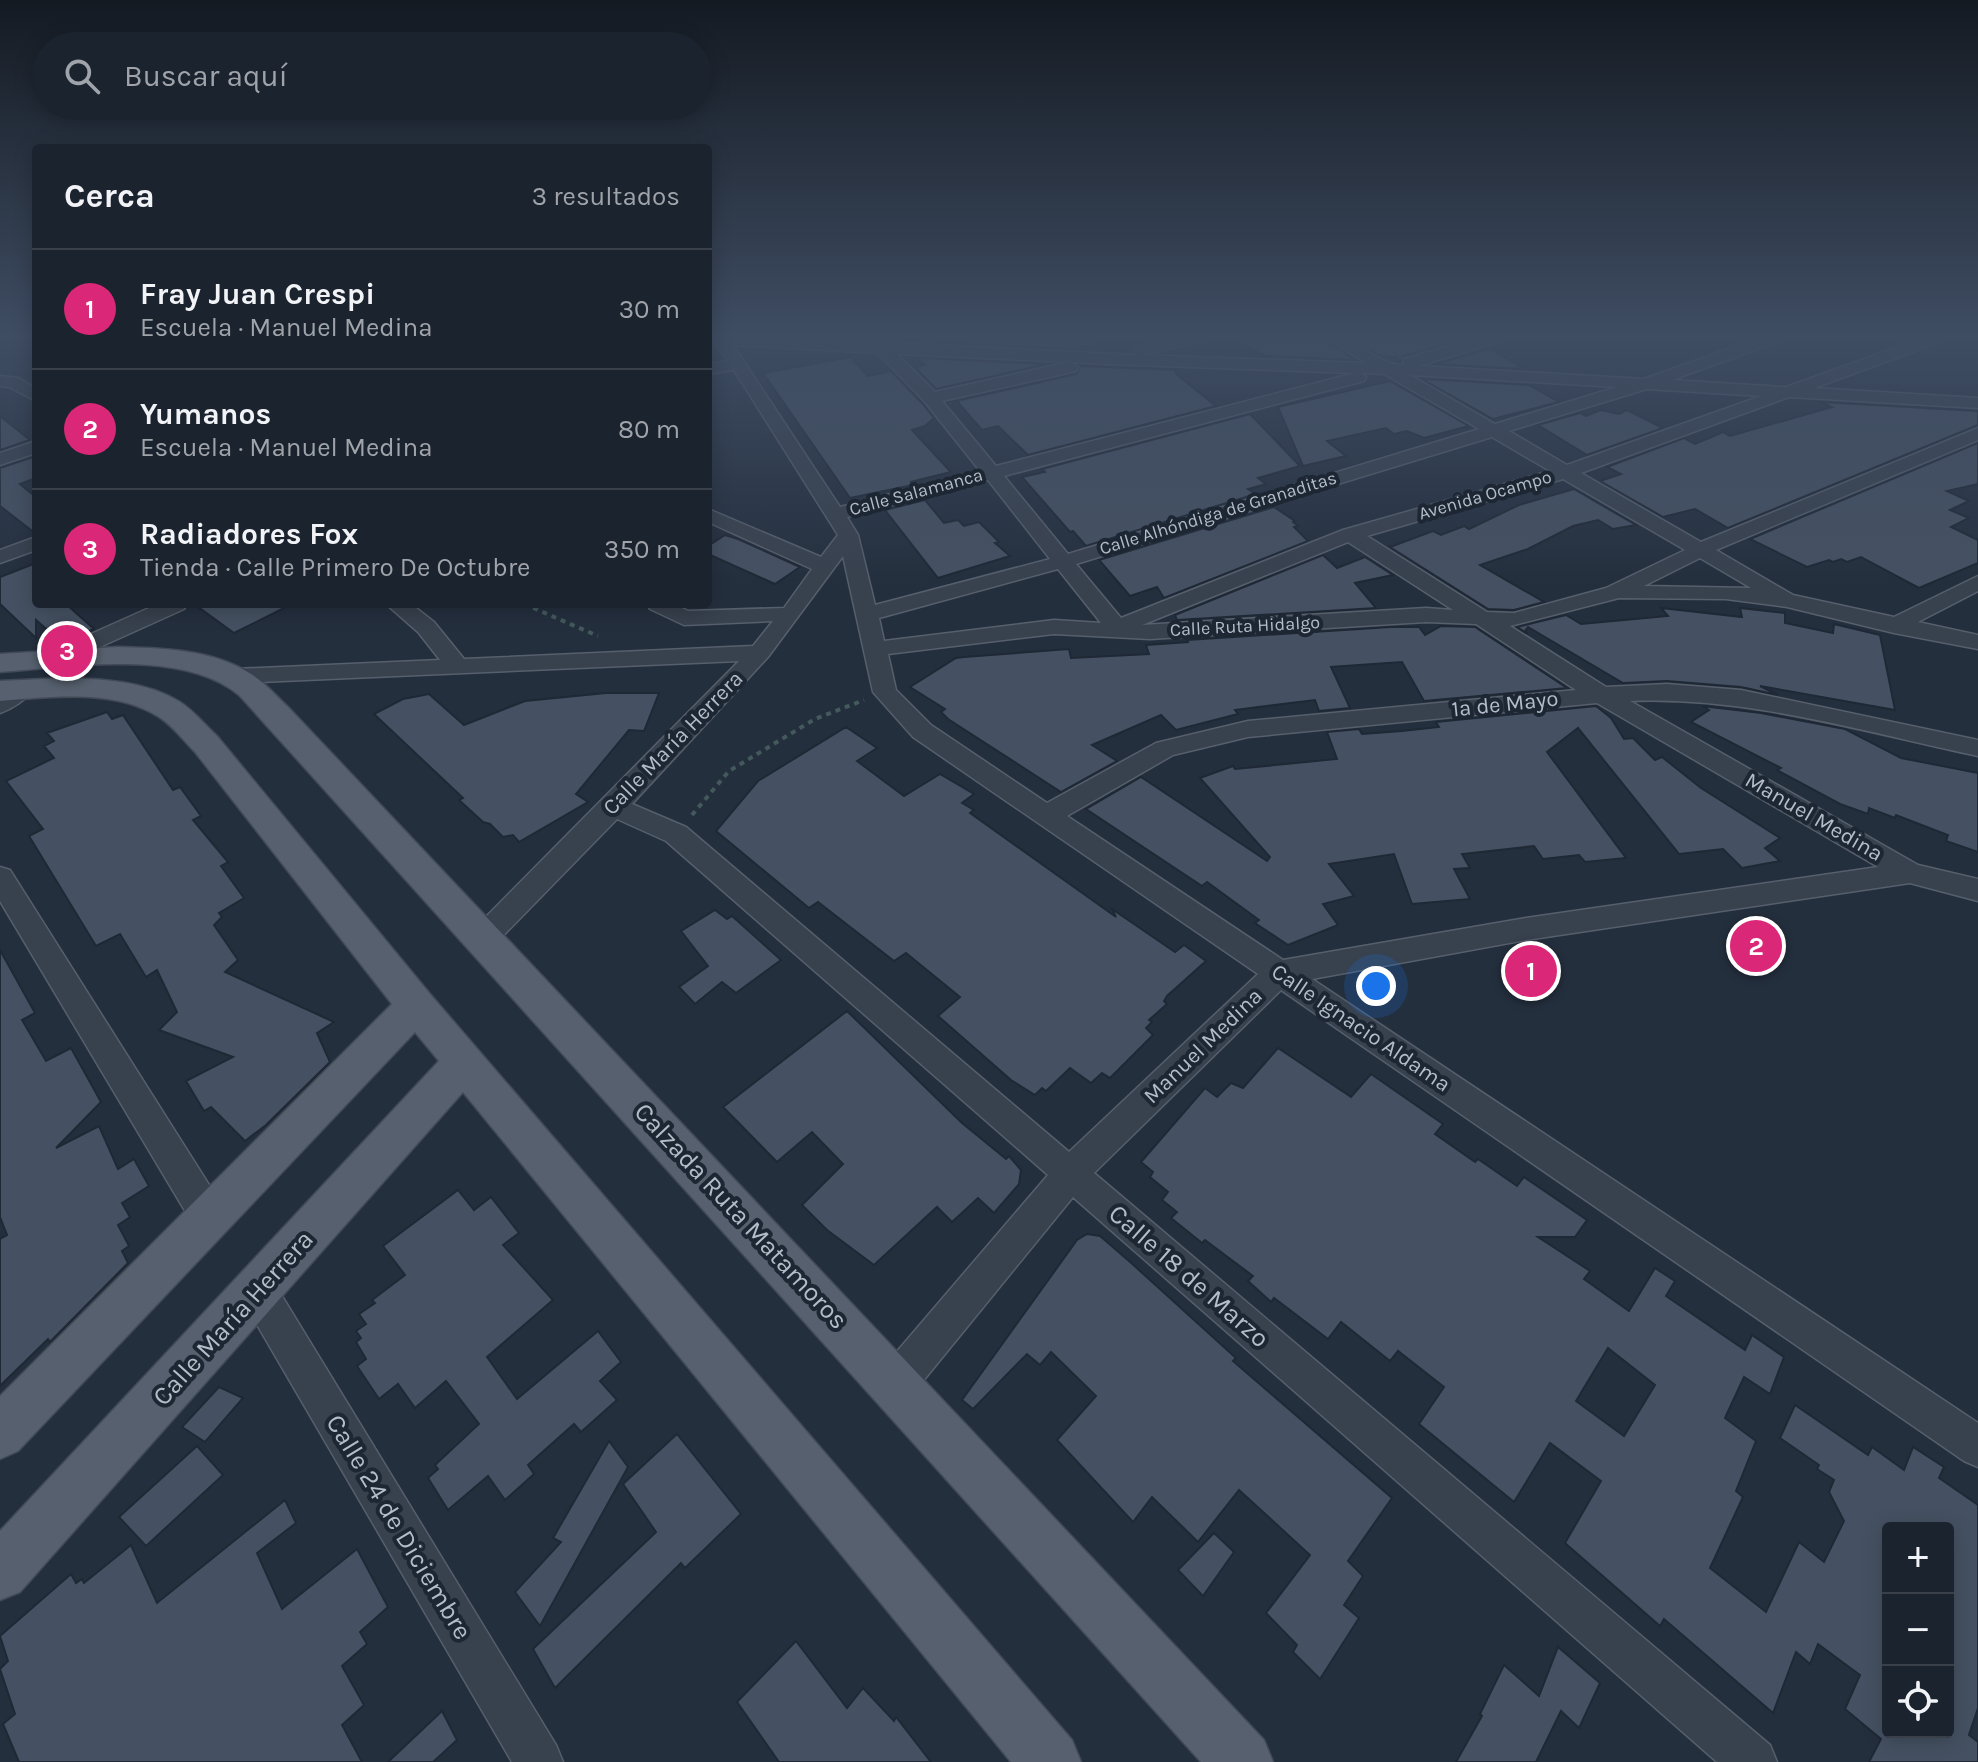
<!DOCTYPE html>
<html lang="es">
<head>
<meta charset="utf-8">
<style>
	body { margin:0; font-family:Karla,sans-serif; background:#282f3a; color:#f1f3f6 }
	.controls { position:absolute; right:24px; bottom:24px; display:grid; overflow:hidden; border-radius:8px; box-shadow:0 4px 20px #0003 }
	.controls button { width:72px; height:72px; display:grid; place-items:center; padding:0; border:0; border-bottom:2px solid #39404a; background:#1b232e; color:#f1f3f6; font:40px sans-serif }
	.you { position:absolute; left:1376px; top:986px; width:28px; height:28px; margin:-20px; border:6px solid #fff; border-radius:50%; background:#1a73e8; box-shadow:0 0 0 12px #1a73e833 }
	.badge { display:grid; place-items:center; width:52px; height:52px; border-radius:50%; background:#db2777; color:#fff; font-size:26px; font-weight:700 }
	.pin { position:absolute; translate:-50% -50%; border:4px solid #fff; box-shadow:0 2px 8px #0006 }
	.list { margin:0; padding:0; list-style:none }
	h2 { display:flex; justify-content:space-between; align-items:center; height:104px; margin:0; padding:0 32px; font-size:34px }
	h2 small { font-size:26px; font-weight:400; color:#a0a4aa }
	.list li { display:grid; grid-template-columns:52px 1fr auto; gap:24px; align-items:center; box-sizing:border-box; height:120px; padding:0 32px; border-top:2px solid #39404a }
	.list b { display:block; font-size:30px; white-space:nowrap }
	.list p { margin:0; font-size:26px; white-space:nowrap; color:#a0a4aa }
	.list em { font-size:26px; font-style:normal; color:#a0a4aa }
	.icon { flex:none; width:44px; height:44px; fill:none; stroke:currentColor; stroke-width:2; stroke-linecap:round; stroke-linejoin:round }
	.map { position:relative; flex:none; width:1978px; height:1762px; overflow:hidden }
	.search { position:absolute; background:#1b232e; box-shadow:0 4px 20px #0003; left:32px; top:32px; width:680px; height:88px; display:flex; align-items:center; gap:20px; box-sizing:border-box; padding:0 28px; border-radius:44px; color:#a0a4aa; font-size:30px }
	.panel { position:absolute; background:#1b232e; box-shadow:0 4px 20px #0003; left:32px; top:144px; width:680px; height:464px; border-radius:8px }
	.map>svg:first-child { display:block }
</style>
</head>
<body>
<div class="map">
<svg width="1978" height="1762" viewBox="0 0 1978 1762">
	<rect width="100%" height="100%" fill="#242f3e"/>
	<g fill="#455162" stroke="#1f2835" stroke-width="2" fill-rule="evenodd">
		<path d="M 944,335 L 1094,335 L 1095,344 L 1075,349 L 914,341 Z"/>
		<path d="M 1224,335 L 1318,335 L 1355,360 L 1266,356 Z"/>
		<path d="M 1341,335 L 1448,335 L 1459,340 L 1403,356 L 1401,362 L 1396,357 L 1383,357 Z"/>
		<path d="M 1491,349 L 1524,369 L 1436,364 L 1480,351 Z"/>
		<path d="M 850,357 L 868,376 L 891,371 L 923,404 L 934,418 L 925,426 L 912,430 L 951,472 L 911,482 L 913,485 L 850,498 L 763,373 Z"/>
		<path d="M 918,358 L 1047,364 L 936,389 L 915,367 L 925,365 Z"/>
		<path d="M 1080,366 L 1175,370 L 1176,374 L 1216,406 L 1028,455 L 998,426 L 982,430 L 957,401 L 950,406 L 947,403 L 1077,374 Z"/>
		<path d="M 1422,379 L 1529,385 L 1559,402 L 1493,419 Z"/>
		<path d="M 1390,381 L 1469,426 L 1424,438 L 1407,431 L 1394,434 L 1386,428 L 1327,441 L 1346,456 L 1303,466 L 1278,407 Z"/>
		<path d="M 1820,402 L 1978,411 L 1978,425 L 1728,528 L 1695,509 L 1663,517 L 1600,481 L 1621,474 L 1607,467 L 1684,438 L 1695,444 L 1723,432 L 1730,436 L 1832,407 Z"/>
		<path d="M 1601,410 L 1619,414 L 1627,410 L 1663,428 L 1587,455 L 1538,425 L 1580,413 L 1586,416 Z"/>
		<path d="M 1250,414 L 1300,466 L 1258,478 L 1266,484 L 1248,489 L 1256,494 L 1086,546 L 1073,531 L 1070,532 L 1022,477 L 1045,472 L 1042,469 Z"/>
		<path d="M 0,416 L 30,440 L 0,450 Z"/>
		<path d="M 1978,443 L 1978,484 L 1947,491 L 1969,501 L 1950,510 L 1969,518 L 1951,527 L 1978,540 L 1978,563 L 1919,588 L 1861,557 L 1847,562 L 1841,559 L 1833,562 L 1829,560 L 1807,567 L 1750,539 Z"/>
		<path d="M 36,456 L 36,478 L 20,484 L 36,497 L 36,534 L 0,506 L 0,468 Z"/>
		<path d="M 1574,489 L 1636,525 L 1613,529 L 1598,520 L 1573,526 L 1528,549 L 1480,565 L 1544,602 L 1514,610 L 1488,609 L 1390,547 L 1433,531 L 1441,535 L 1464,526 L 1469,529 L 1519,505 Z"/>
		<path d="M 925,500 L 944,523 L 958,520 L 964,526 L 979,522 L 999,542 L 995,543 L 1010,556 L 938,578 L 885,510 Z"/>
		<path d="M 1274,507 L 1295,521 L 1293,522 L 1298,526 L 1294,527 L 1308,541 L 1164,598 L 1157,587 L 1130,596 L 1099,560 Z"/>
		<path d="M 725,535 L 738,539 L 800,567 L 775,584 L 708,554 L 708,546 Z"/>
		<path d="M 1323,555 L 1337,568 L 1365,557 L 1393,575 L 1355,583 L 1376,608 L 1177,620 L 1175,615 Z"/>
		<path d="M 36,563 L 36,604 L 66,604 L 94,629 L 61,642 L 36,620 L 36,638 L 0,604 L 0,577 Z"/>
		<path d="M 194,604 L 292,604 L 234,633 Z"/>
		<path d="M 1661,608 L 1742,617 L 1740,608 L 1785,613 L 1785,623 L 1833,633 L 1834,624 L 1880,635 L 1895,710 L 1760,686 L 1778,695 L 1741,687 L 1667,681 L 1623,683 L 1528,627 L 1525,631 L 1528,634 L 1517,627 L 1566,615 L 1581,624 L 1668,616 Z"/>
		<path d="M 1441,626 L 1475,627 L 1567,688 L 1424,701 L 1402,662 L 1331,667 L 1350,708 L 1319,711 L 1315,700 L 1235,710 L 1238,714 L 1176,730 L 1161,715 L 1092,745 L 1117,761 L 1061,792 L 948,719 L 941,712 L 945,709 L 910,687 L 956,658 L 964,657 L 1069,649 L 1071,658 L 1149,654 L 1146,645 L 1188,642 L 1187,640 L 1391,627 L 1419,627 L 1425,635 Z"/>
		<path d="M 606,693 L 659,693 L 644,731 L 629,730 L 576,794 L 588,802 L 519,842 L 513,835 L 503,837 L 490,824 L 483,822 L 459,800 L 463,798 L 374,714 L 403,699 L 429,694 L 464,725 L 525,701 Z"/>
		<path d="M 1596,706 L 1611,718 L 1624,739 L 1633,738 L 1655,760 L 1662,757 L 1701,788 L 1780,838 L 1765,848 L 1780,861 L 1742,868 L 1723,849 L 1679,854 L 1578,728 L 1547,752 L 1626,858 L 1585,862 L 1579,855 L 1543,859 L 1534,846 L 1462,854 L 1470,868 L 1454,869 L 1470,899 L 1412,904 L 1394,854 L 1329,864 L 1354,896 L 1323,904 L 1338,925 L 1288,945 L 1255,923 L 1259,920 L 1207,882 L 1202,886 L 1086,809 L 1141,777 L 1267,861 L 1270,857 L 1200,778 L 1233,766 L 1235,769 L 1337,759 L 1327,732 L 1359,729 L 1362,734 L 1402,731 L 1439,727 L 1436,722 Z"/>
		<path d="M 1702,706 L 1761,713 L 1845,729 L 1901,758 L 1978,773 L 1978,852 L 1946,841 L 1948,835 L 1896,815 L 1895,818 L 1869,808 L 1868,814 L 1840,804 L 1777,770 L 1781,768 L 1691,722 L 1709,710 Z"/>
		<path d="M 107,712 L 112,719 L 123,715 L 173,790 L 180,787 L 201,816 L 193,820 L 228,862 L 221,866 L 244,898 L 219,913 L 222,917 L 214,925 L 238,960 L 225,972 L 334,1022 L 317,1033 L 330,1062 L 266,1125 L 245,1141 L 211,1107 L 204,1111 L 186,1081 L 233,1057 L 159,1030 L 177,1012 L 157,970 L 146,977 L 120,934 L 96,946 L 29,836 L 43,829 L 6,781 L 54,758 L 44,746 L 54,741 L 47,733 Z"/>
		<path d="M 846,727 L 877,748 L 857,761 L 904,796 L 940,774 L 974,794 L 962,803 L 974,810 L 970,813 L 1116,917 L 1112,909 L 1175,952 L 1184,945 L 1206,961 L 1167,996 L 1164,1001 L 1167,1004 L 1149,1020 L 1152,1022 L 1146,1028 L 1153,1035 L 1110,1078 L 1102,1073 L 1091,1083 L 1070,1068 L 1046,1091 L 1042,1088 L 1035,1095 L 1011,1080 L 938,1016 L 960,997 L 906,953 L 894,961 L 818,902 L 809,908 L 716,831 L 758,781 Z"/>
		<path d="M 715,910 L 727,919 L 732,916 L 781,960 L 736,993 L 722,982 L 695,1004 L 679,987 L 708,966 L 681,931 Z"/>
		<path d="M 0,950 L 35,1013 L 22,1020 L 46,1061 L 71,1048 L 101,1102 L 56,1148 L 99,1126 L 118,1169 L 134,1159 L 149,1186 L 122,1203 L 130,1217 L 118,1225 L 129,1246 L 122,1251 L 128,1263 L 50,1342 L 48,1339 L 0,1386 L 0,1239 L 7,1235 L 0,1217 Z"/>
		<path d="M 847,1011 L 962,1123 L 1006,1159 L 1009,1156 L 1021,1170 L 1019,1184 L 994,1213 L 978,1198 L 952,1222 L 937,1207 L 874,1265 L 827,1230 L 802,1205 L 843,1164 L 812,1132 L 777,1162 L 723,1107 Z"/>
		<path d="M 1278,1048 L 1351,1097 L 1371,1074 L 1443,1124 L 1435,1134 L 1475,1162 L 1478,1159 L 1517,1186 L 1524,1177 L 1587,1220 L 1575,1237 L 1538,1237 L 1590,1271 L 1584,1279 L 1629,1311 L 1655,1268 L 1675,1281 L 1666,1296 L 1745,1350 L 1752,1335 L 1784,1357 L 1770,1394 L 1744,1377 L 1725,1418 L 1756,1441 L 1736,1491 L 1743,1497 L 1710,1568 L 1766,1612 L 1799,1542 L 1824,1562 L 1844,1521 L 1829,1492 L 1834,1480 L 1817,1469 L 1819,1465 L 1780,1438 L 1795,1405 L 1868,1455 L 1872,1447 L 1904,1470 L 1913,1447 L 1944,1467 L 1939,1478 L 1978,1505 L 1978,1708 L 1969,1735 L 1978,1742 L 1978,1762 L 1869,1762 L 1881,1739 L 1845,1709 L 1860,1675 L 1818,1644 L 1810,1664 L 1796,1652 L 1773,1713 L 1664,1619 L 1660,1626 L 1565,1543 L 1601,1481 L 1550,1443 L 1514,1502 L 1419,1424 L 1444,1387 L 1398,1351 L 1390,1361 L 1341,1322 L 1328,1339 L 1274,1298 L 1271,1302 L 1248,1281 L 1253,1276 L 1205,1240 L 1202,1243 L 1171,1218 L 1177,1212 L 1162,1200 L 1168,1192 L 1150,1177 L 1153,1172 L 1141,1162 L 1205,1088 L 1217,1097 L 1231,1083 L 1243,1088 ZM 1608,1348 L 1655,1385 L 1624,1436 L 1576,1401 ZM 1888,1528 L 1948,1528 L 1948,1732 L 1888,1732 Z"/>
		<path d="M 458,1190 L 474,1210 L 491,1197 L 519,1233 L 503,1245 L 553,1300 L 487,1357 L 517,1399 L 598,1331 L 621,1362 L 600,1381 L 617,1400 L 581,1432 L 574,1424 L 528,1465 L 534,1474 L 505,1500 L 488,1476 L 448,1510 L 428,1478 L 438,1469 L 435,1465 L 479,1424 L 446,1381 L 415,1408 L 398,1384 L 379,1399 L 357,1366 L 366,1359 L 356,1342 L 361,1338 L 356,1331 L 366,1324 L 359,1314 L 375,1303 L 372,1300 L 405,1275 L 383,1246 Z"/>
		<path d="M 1087,1234 L 1100,1236 L 1129,1261 L 1236,1358 L 1233,1361 L 1392,1498 L 1348,1561 L 1363,1576 L 1344,1605 L 1359,1618 L 1320,1679 L 1293,1652 L 1297,1645 L 1266,1613 L 1310,1555 L 1239,1490 L 1198,1542 L 1152,1497 L 1133,1522 L 1057,1440 L 1096,1396 L 1051,1352 L 1040,1365 L 1027,1354 L 973,1409 L 962,1400 L 1077,1240 Z"/>
		<path d="M 219,1387 L 243,1398 L 205,1442 L 182,1427 Z"/>
		<path d="M 677,1434 L 741,1514 L 685,1568 L 681,1563 L 555,1688 L 533,1649 L 656,1532 L 623,1484 Z"/>
		<path d="M 609,1441 L 628,1467 L 540,1626 L 515,1592 L 561,1542 L 553,1538 Z"/>
		<path d="M 197,1446 L 223,1475 L 146,1546 L 119,1517 Z"/>
		<path d="M 285,1500 L 296,1523 L 257,1553 L 282,1609 L 357,1549 L 388,1607 L 360,1632 L 367,1644 L 342,1666 L 364,1705 L 342,1725 L 362,1762 L 19,1762 L 3,1724 L 15,1714 L 0,1669 L 8,1661 L 0,1636 L 71,1574 L 76,1583 L 82,1579 L 84,1583 L 131,1545 L 157,1603 Z"/>
		<path d="M 1214,1533 L 1234,1552 L 1203,1596 L 1178,1570 Z"/>
		<path d="M 796,1641 L 847,1708 L 863,1688 L 894,1721 L 896,1717 L 931,1762 L 779,1762 L 737,1702 Z"/>
		<path d="M 1558,1647 L 1600,1683 L 1579,1728 L 1561,1711 L 1536,1762 L 1456,1762 L 1482,1716 L 1480,1714 L 1504,1665 L 1539,1696 Z"/>
		<path d="M 442,1711 L 457,1740 L 433,1762 L 388,1762 Z"/>
	</g>
	<g fill="none" stroke-linecap="round" stroke-linejoin="round">
		<g stroke="#565f6c" stroke-width="3">
			<g id="minor">
				<path d="M 708,335 L 870,343 L 878,338 L 887,343 L 1138,355 L 1133,351 L 1135,348 L 1188,335 L 1215,335 L 1213,338 L 1143,355 L 1366,363 L 1321,335 C 1357,334 1371,363 1403,365 L 1404,359 L 1489,335 L 1513,335 L 1511,338 L 1419,366 L 1644,379 L 1768,335 L 1791,335 L 1789,338 L 1672,380 L 1786,387 L 1931,335 L 1953,335 L 1951,338 L 1814,388 L 1978,398 L 1978,408 L 1789,397 L 1581,473 L 1701,542 L 1978,428 L 1978,440 L 1716,550 L 1793,595 L 1894,617 L 1978,576 L 1978,591 L 1918,622 L 1978,635 L 1978,649 L 1894,633 L 1787,607 L 1726,599 L 1619,598 L 1510,626 L 1606,687 L 1667,684 L 1741,690 L 1978,740 L 1978,756 C 1864,732 1747,696 1630,701 L 1918,865 L 1978,879 L 1978,901 L 1910,883 L 1526,940 L 1312,979 L 1978,1423 L 1978,1467 L 1964,1461 L 1281,990 L 1094,1173 L 1770,1745 L 1777,1762 L 1717,1762 L 1073,1197 L 910,1397 L 896,1403 L 882,1397 L 876,1383 L 882,1369 L 1048,1175 L 666,841 L 617,819 L 493,946 L 483,949 L 473,946 L 468,938 L 473,930 L 739,661 L 235,683 L 227,681 L 223,676 L 227,671 L 235,669 L 440,660 L 418,632 L 386,604 L 411,604 L 434,622 L 464,659 L 753,646 L 773,621 L 684,625 L 650,609 L 647,604 L 674,604 L 688,611 L 784,608 L 812,569 L 708,522 L 708,509 L 821,557 L 838,535 L 734,370 L 708,374 L 708,364 L 728,361 ZM 733,345 L 878,353 L 925,402 L 980,471 L 840,507 ZM 897,354 L 1069,362 L 935,392 ZM 1071,362 L 1106,364 L 1355,373 L 996,466 L 942,401 L 1076,371 L 1078,367 ZM 1362,373 L 1384,374 L 1479,429 L 1068,554 L 1004,476 L 1364,381 L 1366,377 ZM 1410,375 L 1617,387 L 1495,424 ZM 1647,389 L 1761,396 L 1567,465 L 1509,431 ZM 1492,437 L 1550,471 L 1343,530 L 1121,618 L 1076,564 ZM 1563,479 L 1685,550 L 1606,588 L 1514,613 L 1487,612 L 1367,536 ZM 988,480 L 1050,559 L 875,605 L 858,535 L 847,517 ZM 1348,542 L 1453,610 L 1426,608 L 1142,625 ZM 843,556 L 873,692 L 913,737 L 1258,974 L 1069,1152 L 686,827 L 632,804 L 768,657 ZM 1700,558 L 1751,588 L 1644,586 ZM 1058,569 L 1101,623 L 1054,620 L 884,641 L 879,618 ZM 1426,622 L 1476,624 L 1576,690 L 1248,721 L 1156,743 L 1047,803 L 931,725 L 896,690 L 888,654 L 1054,634 L 1150,639 ZM 1597,703 L 1878,867 L 1526,918 L 1283,960 L 1067,816 L 1173,755 L 1248,737 Z"/>
				<path d="M 0,376 L 19,378 L 36,389 L 36,401 L 9,387 L 0,386 Z"/>
				<path d="M 36,441 L 36,453 L 0,465 L 0,453 Z"/>
				<path d="M 36,537 L 36,550 L 0,563 L 0,550 Z"/>
				<path d="M 158,604 L 187,604 L 184,609 L 60,665 L 44,665 L 40,660 L 44,655 Z"/>
				<path d="M 21,682 L 29,684 L 33,689 C 26,700 12,709 0,713 L 0,693 Z"/>
				<path d="M 0,867 L 10,870 L 223,1207 L 228,1219 L 223,1231 L 210,1236 L 197,1231 L 0,901 Z"/>
				<path d="M 258,1273 L 271,1278 L 556,1745 L 563,1762 L 512,1762 L 245,1304 L 239,1291 L 245,1278 Z"/>
			</g>
		</g>
		<g stroke="#414a57" stroke-width="3">
			<g id="major">
				<path d="M 117,647 C 159,648 209,649 246,671 C 263,680 275,695 289,708 L 1264,1740 L 1273,1762 L 1201,1762 L 239,695 C 182,648 69,667 0,672 L 0,654 Z"/>
				<path d="M 64,678 C 103,679 146,681 180,702 C 194,711 205,725 217,736 L 430,994 L 1072,1740 L 1081,1762 L 1011,1762 L 463,1092 L 20,1592 L 0,1600 L 0,1531 L 439,1061 L 415,1032 L 18,1451 L 0,1459 L 0,1396 L 392,1004 L 195,752 C 183,740 173,726 159,717 C 114,688 50,697 0,701 L 0,681 Z"/>
			</g>
		</g>
		<g stroke="#44595c" stroke-width="4" stroke-dasharray="5 5" stroke-linecap="butt">
			<path d="M 524,604 L 598,636"/>
			<path d="M 692,815 L 729,771 L 815,719 L 864,700"/>
		</g>
		<use href="#minor" fill="#38414e" fill-rule="evenodd"/>
		<use href="#major" fill="#56606e" fill-rule="evenodd"/>
	</g>
	<linearGradient id="sky" x2="0" y2="1"><stop stop-color="#141a22"/><stop offset="0.58" stop-color="#3f4d63"/><stop offset="1" stop-color="#3f4d63" stop-opacity="0"/></linearGradient>
	<rect width="1978" height="581" fill="url(#sky)"/>
	<g text-anchor="middle" dominant-baseline="central" stroke-width="8" stroke-linejoin="round" paint-order="stroke">
		<g font-size="18" fill="#b4bcc9" stroke="#1d2633">
			<text transform="translate(916 492) rotate(-15)">Calle Salamanca</text>
			<text transform="translate(1485 495) rotate(-16)">Avenida Ocampo</text>
			<text transform="translate(1218 513) rotate(-17)">Calle Alhóndiga de Granaditas</text>
			<text transform="translate(1245 626) rotate(-3)">Calle Ruta Hidalgo</text>
		</g>
		<g font-size="22" fill="#b4bcc9" stroke="#1d2633">
			<text transform="translate(1505 704) rotate(-6)">1a de Mayo</text>
			<text transform="translate(673 743) rotate(-46)">Calle María Herrera</text>
			<text transform="translate(1814 817) rotate(30)">Manuel Medina</text>
			<text transform="translate(1361 1028) rotate(34)">Calle Ignacio Aldama</text>
			<text transform="translate(1203 1046) rotate(-44)">Manuel Medina</text>
		</g>
		<g font-size="26" fill="#b4bcc9" stroke="#1d2633">
			<text transform="translate(741 1216) rotate(47)">Calzada Ruta Matamoros</text>
			<text transform="translate(1189 1276) rotate(41)">Calle 18 de Marzo</text>
			<text transform="translate(233 1318) rotate(-48)">Calle María Herrera</text>
			<text transform="translate(399 1527) rotate(59)">Calle 24 de Diciembre</text>
		</g>
	</g>
</svg>
<div class="controls">
<button>+</button>
<button>−</button>
<button><svg class="icon" aria-label="locate" viewBox="0 0 24 24"><circle cx="12" cy="12" r="6"/><path d="M12 2v4M12 18v4M2 12h4M18 12h4"/></svg></button>
</div>
<div class="you"></div>
<div class="pin badge" style="left:1531px;top:971px">1</div>
<div class="pin badge" style="left:1756px;top:946px">2</div>
<div class="pin badge" style="left:67px;top:651px">3</div>
<div class="search"><svg class="icon" aria-label="search" viewBox="0 0 24 24"><circle cx="10" cy="10" r="6"/><path d="M15 15l6 6"/></svg>Buscar aquí</div>
<section class="panel">
<h2>Cerca<small>3 resultados</small></h2>
<ul class="list">
<li><span class="badge">1</span><div><b>Fray Juan Crespi</b><p>Escuela · Manuel Medina</p></div><em>30 m</em></li>
<li><span class="badge">2</span><div><b>Yumanos</b><p>Escuela · Manuel Medina</p></div><em>80 m</em></li>
<li><span class="badge">3</span><div><b>Radiadores Fox</b><p>Tienda · Calle Primero De Octubre</p></div><em>350 m</em></li>
</ul>
</section>
</div>
</body>
</html>
